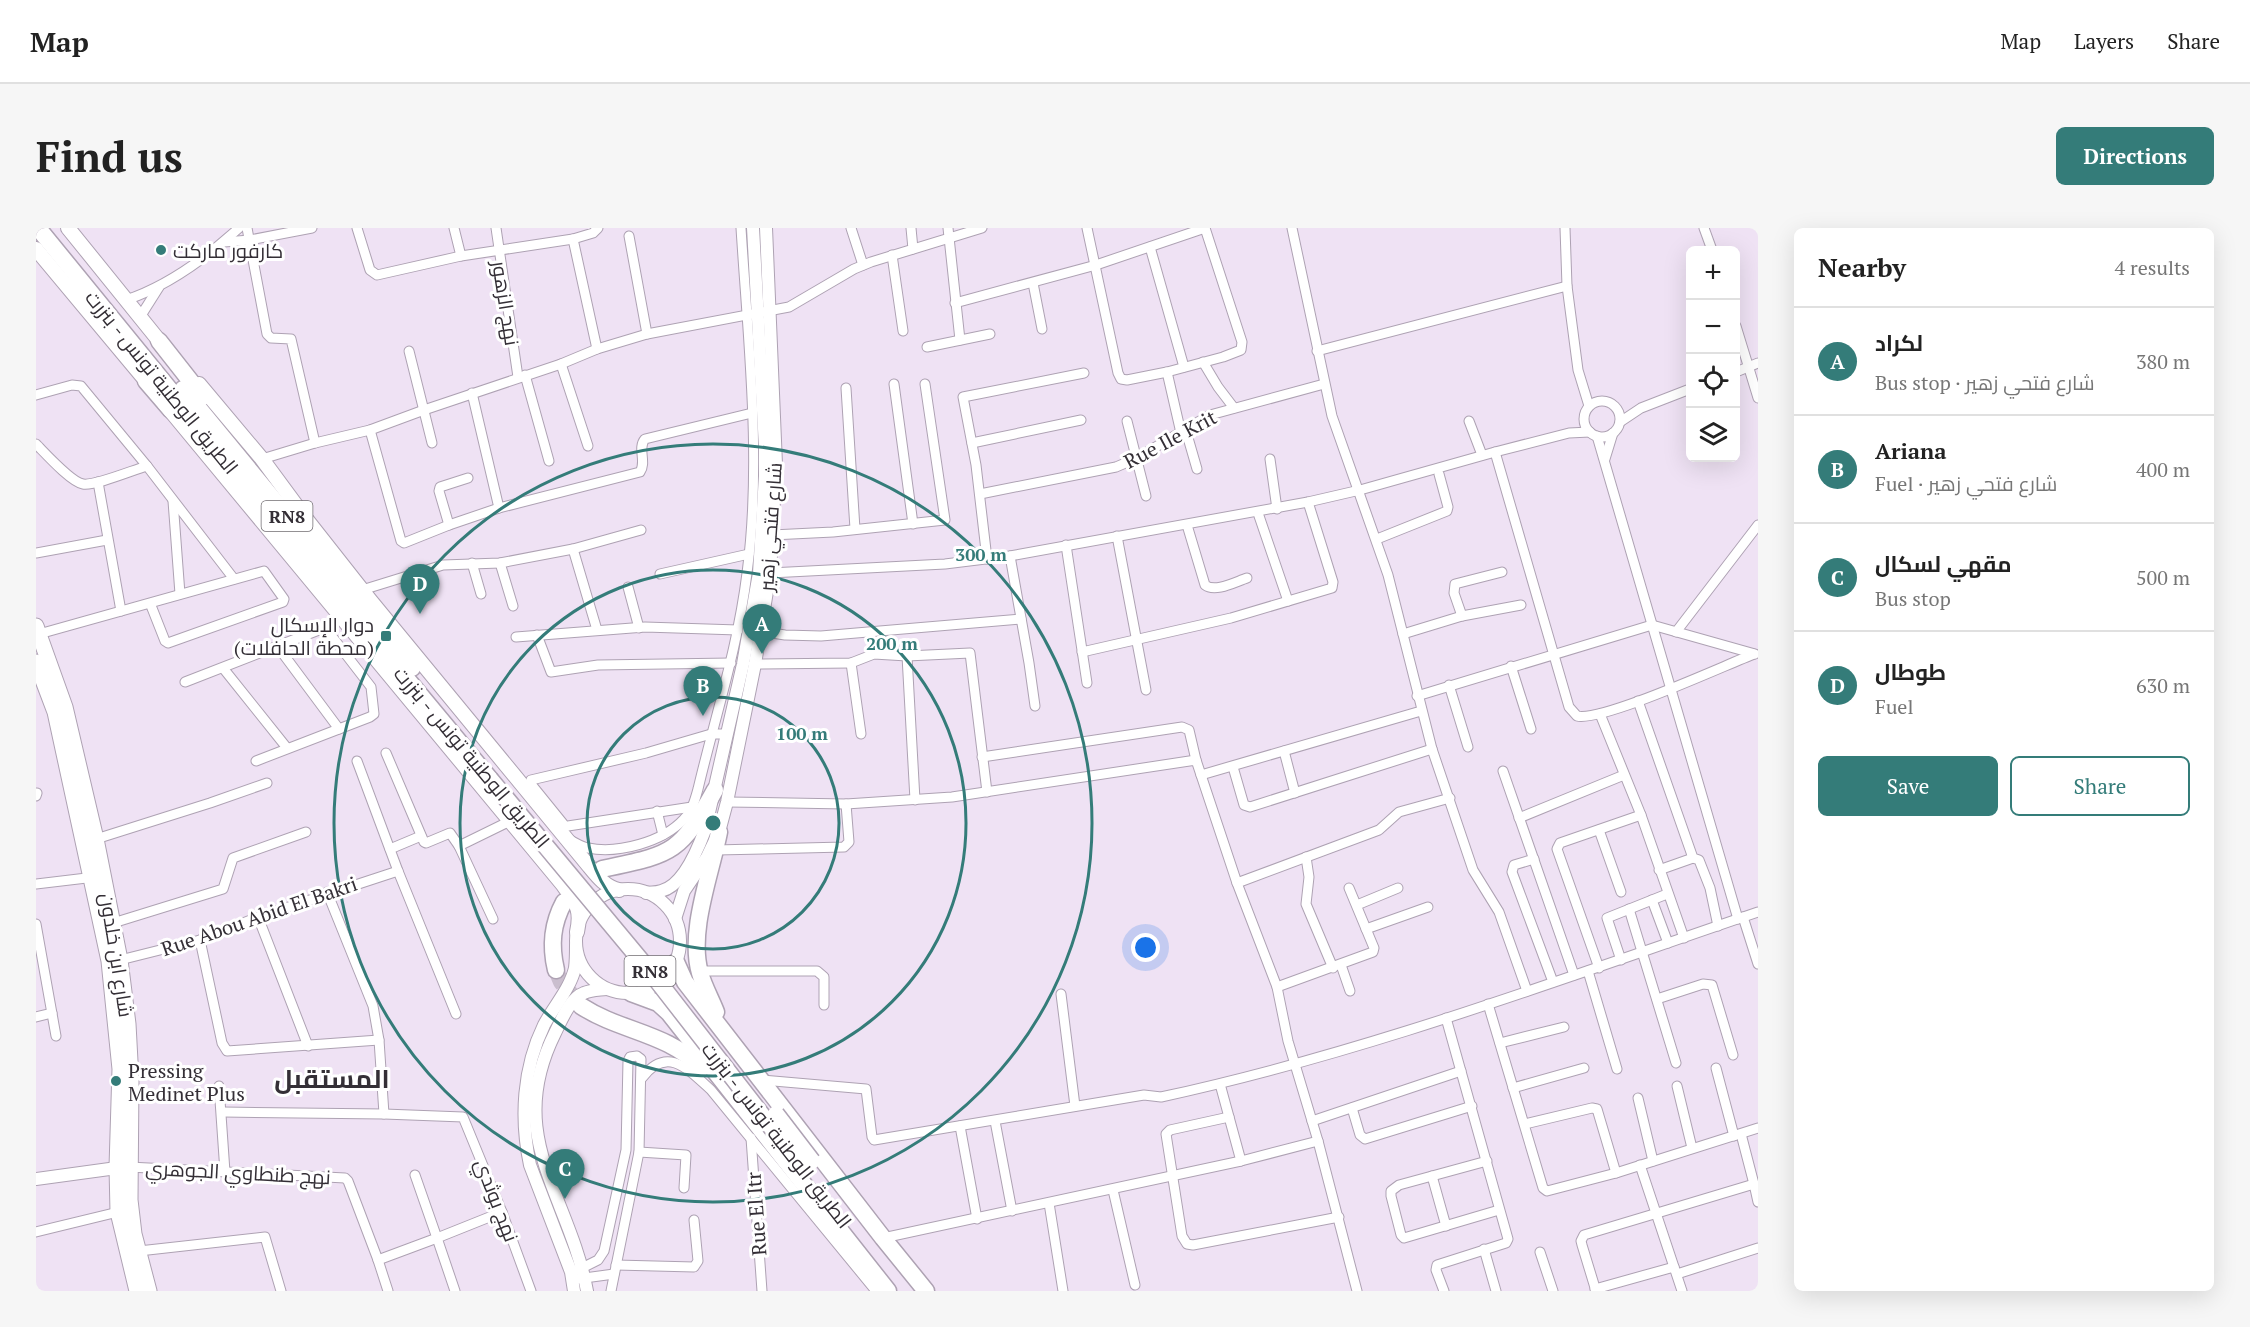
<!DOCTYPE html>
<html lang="en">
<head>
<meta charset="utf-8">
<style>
	body { margin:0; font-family:"PT Serif",Cairo,serif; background:#f6f6f6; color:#222 }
	.controls { position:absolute; right:18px; top:18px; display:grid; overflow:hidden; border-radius:9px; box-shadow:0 6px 24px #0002 }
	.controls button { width:54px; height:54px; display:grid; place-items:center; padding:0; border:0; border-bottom:2px solid #e0e0e0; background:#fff; color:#222; font:30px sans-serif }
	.you { position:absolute; left:1110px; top:720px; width:21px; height:21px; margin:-15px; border:4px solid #fff; border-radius:50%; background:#1a73e8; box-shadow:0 0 0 9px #1a73e833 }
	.badge { display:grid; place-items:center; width:39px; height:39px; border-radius:50%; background:#347c79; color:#fff; font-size:20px; font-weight:700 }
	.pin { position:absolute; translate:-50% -50px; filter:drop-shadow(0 2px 3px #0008) }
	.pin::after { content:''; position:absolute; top:32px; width:21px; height:18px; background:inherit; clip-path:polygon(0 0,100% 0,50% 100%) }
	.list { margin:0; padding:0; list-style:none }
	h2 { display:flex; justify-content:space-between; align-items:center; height:78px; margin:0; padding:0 24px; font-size:26px }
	h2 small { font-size:20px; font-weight:400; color:#767676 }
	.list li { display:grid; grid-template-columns:39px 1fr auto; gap:18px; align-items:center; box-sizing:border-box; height:108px; padding:0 24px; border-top:2px solid #e0e0e0 }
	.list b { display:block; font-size:22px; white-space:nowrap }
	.list p { margin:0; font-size:20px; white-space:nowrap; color:#767676 }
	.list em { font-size:20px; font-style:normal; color:#767676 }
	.actions { display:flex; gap:12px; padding:18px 24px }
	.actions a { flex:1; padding:14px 0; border:2px solid #347c79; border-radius:9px; text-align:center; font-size:21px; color:#347c79 }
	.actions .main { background:#347c79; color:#fff }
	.icon { flex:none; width:33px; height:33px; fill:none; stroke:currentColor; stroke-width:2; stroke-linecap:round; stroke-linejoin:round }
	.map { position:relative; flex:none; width:1722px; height:1063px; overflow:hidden; border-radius:9px }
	header { display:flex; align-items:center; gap:36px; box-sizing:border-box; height:84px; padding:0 30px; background:#fff; border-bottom:2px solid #e0e0e0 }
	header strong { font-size:28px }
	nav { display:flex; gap:33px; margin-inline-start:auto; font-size:21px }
	.intro { display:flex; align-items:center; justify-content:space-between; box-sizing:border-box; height:144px; padding:0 36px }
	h1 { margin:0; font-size:42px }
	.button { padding:15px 27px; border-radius:9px; background:#347c79; color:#fff; font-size:21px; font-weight:700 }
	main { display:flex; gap:36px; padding:0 36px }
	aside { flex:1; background:#fff; border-radius:9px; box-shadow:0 6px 24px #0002 }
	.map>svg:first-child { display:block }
</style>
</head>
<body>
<header>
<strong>Map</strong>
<nav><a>Map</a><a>Layers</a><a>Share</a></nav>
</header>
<div class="intro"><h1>Find us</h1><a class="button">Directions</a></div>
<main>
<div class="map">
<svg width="1722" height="1063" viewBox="0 0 1722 1063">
	<rect width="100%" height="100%" fill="#efe2f4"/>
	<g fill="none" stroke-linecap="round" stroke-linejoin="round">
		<path stroke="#cabece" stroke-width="16" stroke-dasharray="16 8" stroke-linecap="butt" d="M 520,742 L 525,754 L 541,773"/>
		<g stroke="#aea2b3" stroke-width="11">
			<g id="minor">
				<path d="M 211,0 L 231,106 L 235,110 L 255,111 L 279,215"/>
				<path d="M 321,0 L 334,42 L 341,47 L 425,28 L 537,11 L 557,5 L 562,0"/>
				<path d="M 418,0 L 425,28"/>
				<path d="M 460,0 L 482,149"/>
				<path d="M 815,0 L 827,37"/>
				<path d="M 875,0 L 877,21"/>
				<path d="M 912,0 L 924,112"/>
				<path d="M 1051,0 L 1082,145 L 1085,151 L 1091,152 L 1131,144 L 1187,129 L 1205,122 L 1206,114 L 1169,0"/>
				<path d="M 1256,0 L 1296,188 L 1352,347 L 1396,521 L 1437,642 L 1463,684 L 1491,763"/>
				<path d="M 1529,0 L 1531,58 L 1542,142 L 1553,178"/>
				<path d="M 1668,0 L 1676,22"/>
				<path d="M 593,8 L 611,106"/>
				<path d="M 537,11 L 561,121"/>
				<path d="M 188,14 L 214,12 L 276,0"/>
				<path d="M 1114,19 L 1148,139"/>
				<path d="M 856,27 L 867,103"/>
				<path d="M 997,55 L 1006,101"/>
				<path d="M 90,72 C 132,58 170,30 203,0"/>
				<path d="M 919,75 L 1060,37 L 1169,0"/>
				<path d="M 104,89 L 123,59"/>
				<path d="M 1700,98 L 1722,170"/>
				<path d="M 891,119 L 954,106"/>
				<path d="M 373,123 L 396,215"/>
				<path d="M 1281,123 L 1531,58"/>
				<path d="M 1167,134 L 1182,159 L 1198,180"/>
				<path d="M 525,136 L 552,218"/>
				<path d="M 1131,144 L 1145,205"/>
				<path d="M 1700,144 L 1722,135"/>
				<path d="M 489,147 L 513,233"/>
				<path d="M 858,156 L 877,296"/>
				<path d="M 810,160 L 819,301"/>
				<path d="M 436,165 L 463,280"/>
				<path d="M 0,167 L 36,157 L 45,158 L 111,238 L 198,351"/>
				<circle cx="1566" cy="191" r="18"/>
				<path d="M 1091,193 L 1110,268"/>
				<path d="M 1433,193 L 1446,227"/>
				<path d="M 1584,194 L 1605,180 L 1654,161"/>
				<path d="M 334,202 L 365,313 L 368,315 L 413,297 L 463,280 L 604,244 C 611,234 601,220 609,211 L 716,185"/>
				<path d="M 1150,203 L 1161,241"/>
				<path d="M 1561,208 L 1702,691"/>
				<path d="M 936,215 L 1045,192"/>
				<path d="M 0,216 C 9,225 35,254 47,256 C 59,258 97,242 111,238"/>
				<path d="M 1459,224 L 1533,205 L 1554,204"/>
				<path d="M 226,231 L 279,215 L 334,202 L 388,182 L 525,136 L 561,121 L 611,106 L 753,79 L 818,41 L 835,34 L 946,0"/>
				<path d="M 1234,231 L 1241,281"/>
				<path d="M 1569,231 L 1577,205"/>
				<path d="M 62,254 L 85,383"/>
				<path d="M 944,266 L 1080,239 L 1101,230 L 1174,187 L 1288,156"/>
				<path d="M 137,273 L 144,366"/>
				<path d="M 1222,285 L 1252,373"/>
				<path d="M 413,297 L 403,263 L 404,259 L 432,250"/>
				<path d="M 1151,297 L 1169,357 C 1179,365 1199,354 1211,350"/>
				<path d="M 736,307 L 797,304 L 909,292 L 889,156"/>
				<path d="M 1081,308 L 1110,462"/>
				<path d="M 1341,311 L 1411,283 L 1412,279 L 1403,246"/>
				<path d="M 1030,317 L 1051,455"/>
				<path d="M 537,321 L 561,402"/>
				<path d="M 0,325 L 71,312"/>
				<path d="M 974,328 L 993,435 L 999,478"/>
				<path d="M 951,331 L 940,237 L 927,169 L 1048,145"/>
				<path d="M 436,335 L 445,366"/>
				<path d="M 464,335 L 477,378"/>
				<path d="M 734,345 L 909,336 L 974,328 L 1272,274 L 1324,262 L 1459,224 L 1533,479 L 1541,488 C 1566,494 1687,438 1718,426"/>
				<path d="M 624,346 L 713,326"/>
				<path d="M 592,359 L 603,400"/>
				<path d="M 326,362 L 407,337 L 464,335 L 537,321 L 605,302"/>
				<path d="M 1426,388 L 1418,365 L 1419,356 L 1466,344"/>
				<path d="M 723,403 L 749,407 L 785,408 L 985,391"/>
				<path d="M 1640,404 L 1722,297"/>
				<path d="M 3,406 L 228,343 L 248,371 L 247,374 L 132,415 L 129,413 L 114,375"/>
				<path d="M 1367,406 L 1426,388 L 1485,377"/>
				<path d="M 501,407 L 515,444 L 562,437 L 695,435"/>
				<path d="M 480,409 L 609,399 L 702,402"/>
				<path d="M 242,419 L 303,501"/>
				<path d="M 1046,424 L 1195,390 L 1296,360 L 1297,354 L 1272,274"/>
				<path d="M 871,428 L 879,572"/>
				<path d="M 815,435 L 825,506"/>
				<path d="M 719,436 L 815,435 L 838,426 L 871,428 L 934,425 L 951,564"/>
				<path d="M 1475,438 L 1495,501"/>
				<path d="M 187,440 L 251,520"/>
				<path d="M 149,454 L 288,400 L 291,402 L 335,459 L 338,486 L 334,489 L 220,533"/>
				<path d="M 1413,457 L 1432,519"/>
				<path d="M 1381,468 L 1616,397 L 1719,426"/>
				<path d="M 1602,473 L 1657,630 L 1663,632 L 1674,660 L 1682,698"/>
				<path d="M 1564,486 L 1605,587 L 1648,710"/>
				<path d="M 1248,523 L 1259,565"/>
				<path d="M 350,525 L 388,614 L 390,615 L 414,605 L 423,618"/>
				<path d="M 946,529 L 1146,499 L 1153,502 L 1160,532"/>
				<path d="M 321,533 L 362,643 L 420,786"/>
				<path d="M 1197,539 L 1208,577 L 1214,579 L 1396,521"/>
				<path d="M 1467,543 L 1538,747"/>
				<path d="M 1165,547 L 1385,483"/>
				<path d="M 0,568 L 1,565"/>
				<path d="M 691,574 L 810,576 L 916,569 L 1160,532 L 1201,655 L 1241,759 L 1252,813 L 1282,913 L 1321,1063"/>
				<path d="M 656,579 L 532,598 L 529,598 L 495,556 L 495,552 L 610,525 L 675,506 L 691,506"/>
				<path d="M 621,583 L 627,607"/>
				<path d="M 1483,590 L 1588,547"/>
				<path d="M 1563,602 L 1585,664"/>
				<path d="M 60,611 L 174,575 L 231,555"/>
				<path d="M 534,612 C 540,615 546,619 552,620 C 582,626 627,614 648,591 C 656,583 659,572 662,561 C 679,489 702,419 711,345 C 726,233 712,112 705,0"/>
				<path d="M 354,621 L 385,608"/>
				<path d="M 680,622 L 808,619 L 813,614 L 810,576"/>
				<path d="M 1270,629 L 1273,649 L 1270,676 L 1297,740"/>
				<path d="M 1498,631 L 1478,637 L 1476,644 L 1517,754"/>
				<path d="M 1623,642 L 1657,630"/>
				<path d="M 1201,655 L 1343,602 L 1363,584 L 1414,570"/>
				<path d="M 0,656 L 59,649"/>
				<path d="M 291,664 L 337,778 L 343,812 L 348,886"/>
				<path d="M 1616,672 L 1632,715"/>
				<path d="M 1321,677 L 1362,660"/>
				<path d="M 1593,681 L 1640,835"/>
				<path d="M 222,689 L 272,818"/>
				<path d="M 1707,689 L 1722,736"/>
				<path d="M 457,691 L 423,618 L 474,593"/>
				<path d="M 77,695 L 187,661 L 197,630 L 270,604"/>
				<path d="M 0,696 L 20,808"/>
				<path d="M 1330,701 L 1392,679"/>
				<path d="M 164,712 L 186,815 L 191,823 L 343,812"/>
				<path d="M 84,732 L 164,712 L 222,689 L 362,643"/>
				<path d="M 1585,732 L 1571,690 L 1631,666"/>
				<path d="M 1305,737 L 1314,763"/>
				<path d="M 1563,740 L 1521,621 L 1524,615 L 1605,587"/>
				<path d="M 663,743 L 781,743 L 788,749 L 788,777"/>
				<path d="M 1552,743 L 1581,841"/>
				<path d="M 1241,759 L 1337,724 L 1338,720 L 1313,660"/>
				<path d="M 1025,766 L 1039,878"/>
				<path d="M 1621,771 L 1667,756 L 1676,757 L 1697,827"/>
				<path d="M 1452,776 L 1507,960 L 1511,963 L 1580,945 L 1722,900"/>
				<path d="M 0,789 L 16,785"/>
				<path d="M 1464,815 L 1528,799"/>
				<path d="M 1680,840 L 1698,908"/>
				<path d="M 606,850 C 631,817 652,841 675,862 L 840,1063"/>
				<path d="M 726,852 L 830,861 L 836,909 L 838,912 L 1108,867 L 1125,869 C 1329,825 1525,751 1722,684"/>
				<path d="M 1184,856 L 1205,933"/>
				<path d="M 183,858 L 189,944"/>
				<path d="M 1641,858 L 1656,920"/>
				<path d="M 1477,860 L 1548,840"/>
				<path d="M 1602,870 L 1617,933"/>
				<path d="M 1316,880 L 1324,907 L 1329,911 L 1436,878"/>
				<path d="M 187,884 L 348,886 L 427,889 L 466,984 L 495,1063"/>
				<path d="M 1193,889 L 1134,902 L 1130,906 L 1146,1008 L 1151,1016 L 1157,1017 L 1303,989"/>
				<path d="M 959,893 L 976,983"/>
				<path d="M 1276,893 L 1425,843"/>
				<path d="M 1489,896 L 1556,880 L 1561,881 L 1580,945"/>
				<path d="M 924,898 L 941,991"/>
				<path d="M 1705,906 L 1718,956"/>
				<path d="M 715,910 L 726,1063"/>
				<path d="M 603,924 L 650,927 L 648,960"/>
				<path d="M 1451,933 L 1363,957 L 1355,963 L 1355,968 L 1365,1007 L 1368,1010 L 1463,982"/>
				<path d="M 1604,937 L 1646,1063"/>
				<path d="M 93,939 L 309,950 L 312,953 L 342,1032 L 401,1010 L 379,947"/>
				<path d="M 1396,948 L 1410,998"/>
				<path d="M 1077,962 L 1099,1057"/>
				<path d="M 1013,975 L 1027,1063"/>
				<path d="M 0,1004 L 82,984"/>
				<path d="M 847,1010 L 1205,933 L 1282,913"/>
				<path d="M 1448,1021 L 1460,1063"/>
				<path d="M 103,1023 L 229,1009 L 245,1063"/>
				<path d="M 1504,1024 L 1517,1063"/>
				<path d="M 342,1032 L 352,1063"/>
				<path d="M 580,1037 L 658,1039 L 662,1033 L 658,992"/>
				<path d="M 542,1042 L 562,1032 L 568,1023 L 590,922 L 592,833 L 594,829 L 601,828 L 605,831 L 603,924 L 575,1063"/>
				<path d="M 1641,1046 L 1722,1020"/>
				<path d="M 541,1051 L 578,1046"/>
				<path d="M 1559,1061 L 1638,1039"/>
				<path d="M 419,1063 L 401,1010 L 466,984"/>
				<path d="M 1408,1063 L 1400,1042 L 1401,1037 L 1470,1015 L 1472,1011 L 1410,790"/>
				<path d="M 1560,1063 L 1546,1017 L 1545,1013 L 1548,1007 L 1718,956 L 1722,974"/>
			</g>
		</g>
		<g stroke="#aea2b3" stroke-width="14">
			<g id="tertiary">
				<circle cx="592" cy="713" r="52"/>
				<path d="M 610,665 C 615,664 620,665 625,663 C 647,658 662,621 669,602 L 707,436 L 723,345 L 729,248 L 729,219 L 717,0"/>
				<path d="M 639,691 L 648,663 L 671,629 L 683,604 L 691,574 L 719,436 L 734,345 L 740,236 L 730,0"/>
				<path d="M 0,951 L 88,939"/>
				<path d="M 538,1063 L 535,1044 L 494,937 C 484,890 487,840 508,797 C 518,778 534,761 539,740 C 540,733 540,724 540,717"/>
				<path d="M 551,1063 C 533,966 467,909 519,805 C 525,793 534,770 548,765 C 555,762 563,762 570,761"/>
			</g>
		</g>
		<g stroke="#aea2b3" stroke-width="16">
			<g id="secondary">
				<path d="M 32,0 L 129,120"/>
				<path d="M 0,21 L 116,160"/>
				<path d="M 163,156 L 226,231 L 271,292 L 334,372 L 552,637 C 561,648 569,659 583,662"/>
				<path d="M 128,175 L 527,657 C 540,676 546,681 541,704"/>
			</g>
		</g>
		<g stroke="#aea2b3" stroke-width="17">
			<g id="trunk">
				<path d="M 0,398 L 29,479 L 60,611 L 84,732 L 92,796 L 95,852 L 94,972 L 98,1006 L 113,1063"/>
				<path d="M 0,434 L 19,484 L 73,733 L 84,841 L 81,939 L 82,984 L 101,1063"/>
			</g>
		</g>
		<g stroke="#aea2b3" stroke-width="19">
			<g id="motorway">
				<path d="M 2,0 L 302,368 L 454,551"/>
				<path d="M 123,113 L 167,169"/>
				<path d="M 110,153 L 135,182"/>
				<path d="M 147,161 L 376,440"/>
				<path d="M 566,641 C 636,626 643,627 679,562"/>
				<path d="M 640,734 L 649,754 L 847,1010 L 890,1063"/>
				<path d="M 520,742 C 514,717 516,696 528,674"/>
				<path d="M 595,765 L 622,775 L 633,785 L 852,1063"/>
				<path d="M 545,778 C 585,804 630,804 666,840"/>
				<path d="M 680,784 C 675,771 668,759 664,745 C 652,703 675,646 683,604"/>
			</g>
		</g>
		<use href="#minor" stroke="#fff" stroke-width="9"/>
		<use href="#tertiary" stroke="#fff" stroke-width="12"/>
		<use href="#secondary" stroke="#fff" stroke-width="14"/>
		<use href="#trunk" stroke="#fff" stroke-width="15"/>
		<use href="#motorway" stroke="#fff" stroke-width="16"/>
		<g stroke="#aea2b3" stroke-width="19" stroke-linecap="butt">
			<g id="motorway-bridge">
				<path d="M 454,551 L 617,747 L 767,940"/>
				<path d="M 740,886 L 776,933"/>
			</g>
		</g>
		<use href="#motorway-bridge" stroke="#fff" stroke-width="16"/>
	</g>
	<g fill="none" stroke="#347c79" stroke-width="3">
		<circle cx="677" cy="595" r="126"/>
		<circle cx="677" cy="595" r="253"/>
		<circle cx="677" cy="595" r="379"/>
	</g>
	<g fill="#347c79" stroke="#fff" stroke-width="2">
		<circle cx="125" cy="22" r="6"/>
		<rect x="344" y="402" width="12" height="12" rx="3"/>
		<circle cx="80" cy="853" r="6"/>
	</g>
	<g text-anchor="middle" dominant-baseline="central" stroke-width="6" stroke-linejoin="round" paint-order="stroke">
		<g fill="#fff" stroke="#716d72" stroke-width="1.5">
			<rect x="225.5" y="273" width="51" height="30" rx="4.5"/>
			<rect x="588.5" y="728" width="51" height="30" rx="4.5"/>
		</g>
		<g font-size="18" font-weight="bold" fill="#342f36">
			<text x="251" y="288">RN8</text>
			<text x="614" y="743">RN8</text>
		</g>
		<g font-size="20" fill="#342f36" stroke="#fff" text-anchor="start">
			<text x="137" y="22">كارفور ماركت</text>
			<text x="338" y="396" text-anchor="end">دوار الإسكال<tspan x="338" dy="23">(محطة الحافلات)</tspan></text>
			<text x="92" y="842">Pressing<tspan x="92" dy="23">Medinet Plus</tspan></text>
		</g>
		<g font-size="20" fill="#342f36" stroke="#fff">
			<text transform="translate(470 75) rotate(81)">نهج الزهور</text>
			<text transform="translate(126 154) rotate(51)">الطريق الوطنية تونس - بنزرت</text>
			<text transform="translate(1134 211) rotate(-28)">Rue Ile Krit</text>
			<text transform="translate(734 299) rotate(-86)">شارع فتحي زهير</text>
			<text transform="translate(436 529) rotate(50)">الطريق الوطنية تونس - بنزرت</text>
			<text transform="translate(223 688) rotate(-19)">Rue Abou Abid El Bakri</text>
			<text transform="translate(81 727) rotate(81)">شارع ابن خلدون</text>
			<text transform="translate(741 907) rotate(52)">الطريق الوطنية تونس - بنزرت</text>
			<text transform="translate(202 944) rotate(3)">نهج طنطاوي الجوهري</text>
			<text transform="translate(461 972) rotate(69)">نهج بوثدي</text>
			<text transform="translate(720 986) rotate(-94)">Rue El Itr</text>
		</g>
		<g font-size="26" font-weight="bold" fill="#342f36" stroke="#fff">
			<text x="296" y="850">المستقبل</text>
		</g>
	</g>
	<circle cx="677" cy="595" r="9" fill="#347c79" stroke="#fff" stroke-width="3"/>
	<g font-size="18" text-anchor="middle" font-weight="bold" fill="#347c79" stroke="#fff" stroke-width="6" stroke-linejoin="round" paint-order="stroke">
		<text x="945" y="333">300 m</text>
		<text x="856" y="422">200 m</text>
		<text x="766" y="512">100 m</text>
	</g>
</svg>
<div class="controls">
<button>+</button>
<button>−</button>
<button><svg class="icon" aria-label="locate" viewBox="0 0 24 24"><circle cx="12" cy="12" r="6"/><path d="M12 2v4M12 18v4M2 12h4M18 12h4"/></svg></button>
<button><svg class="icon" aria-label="layers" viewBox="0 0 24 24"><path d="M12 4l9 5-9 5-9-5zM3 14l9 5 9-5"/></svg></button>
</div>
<div class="you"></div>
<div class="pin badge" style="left:726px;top:426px">A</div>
<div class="pin badge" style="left:667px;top:488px">B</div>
<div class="pin badge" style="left:529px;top:971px">C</div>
<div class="pin badge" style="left:384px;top:386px">D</div>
</div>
<aside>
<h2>Nearby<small>4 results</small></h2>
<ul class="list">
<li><span class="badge">A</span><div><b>لكراد</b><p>Bus stop · شارع فتحي زهير</p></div><em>380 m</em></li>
<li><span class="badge">B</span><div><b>Ariana</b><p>Fuel · شارع فتحي زهير</p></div><em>400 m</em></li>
<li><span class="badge">C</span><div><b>مقهي لسكال</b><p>Bus stop</p></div><em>500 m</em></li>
<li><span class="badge">D</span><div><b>طوطال</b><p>Fuel</p></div><em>630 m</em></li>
</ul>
<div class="actions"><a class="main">Save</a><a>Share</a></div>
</aside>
</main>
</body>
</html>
